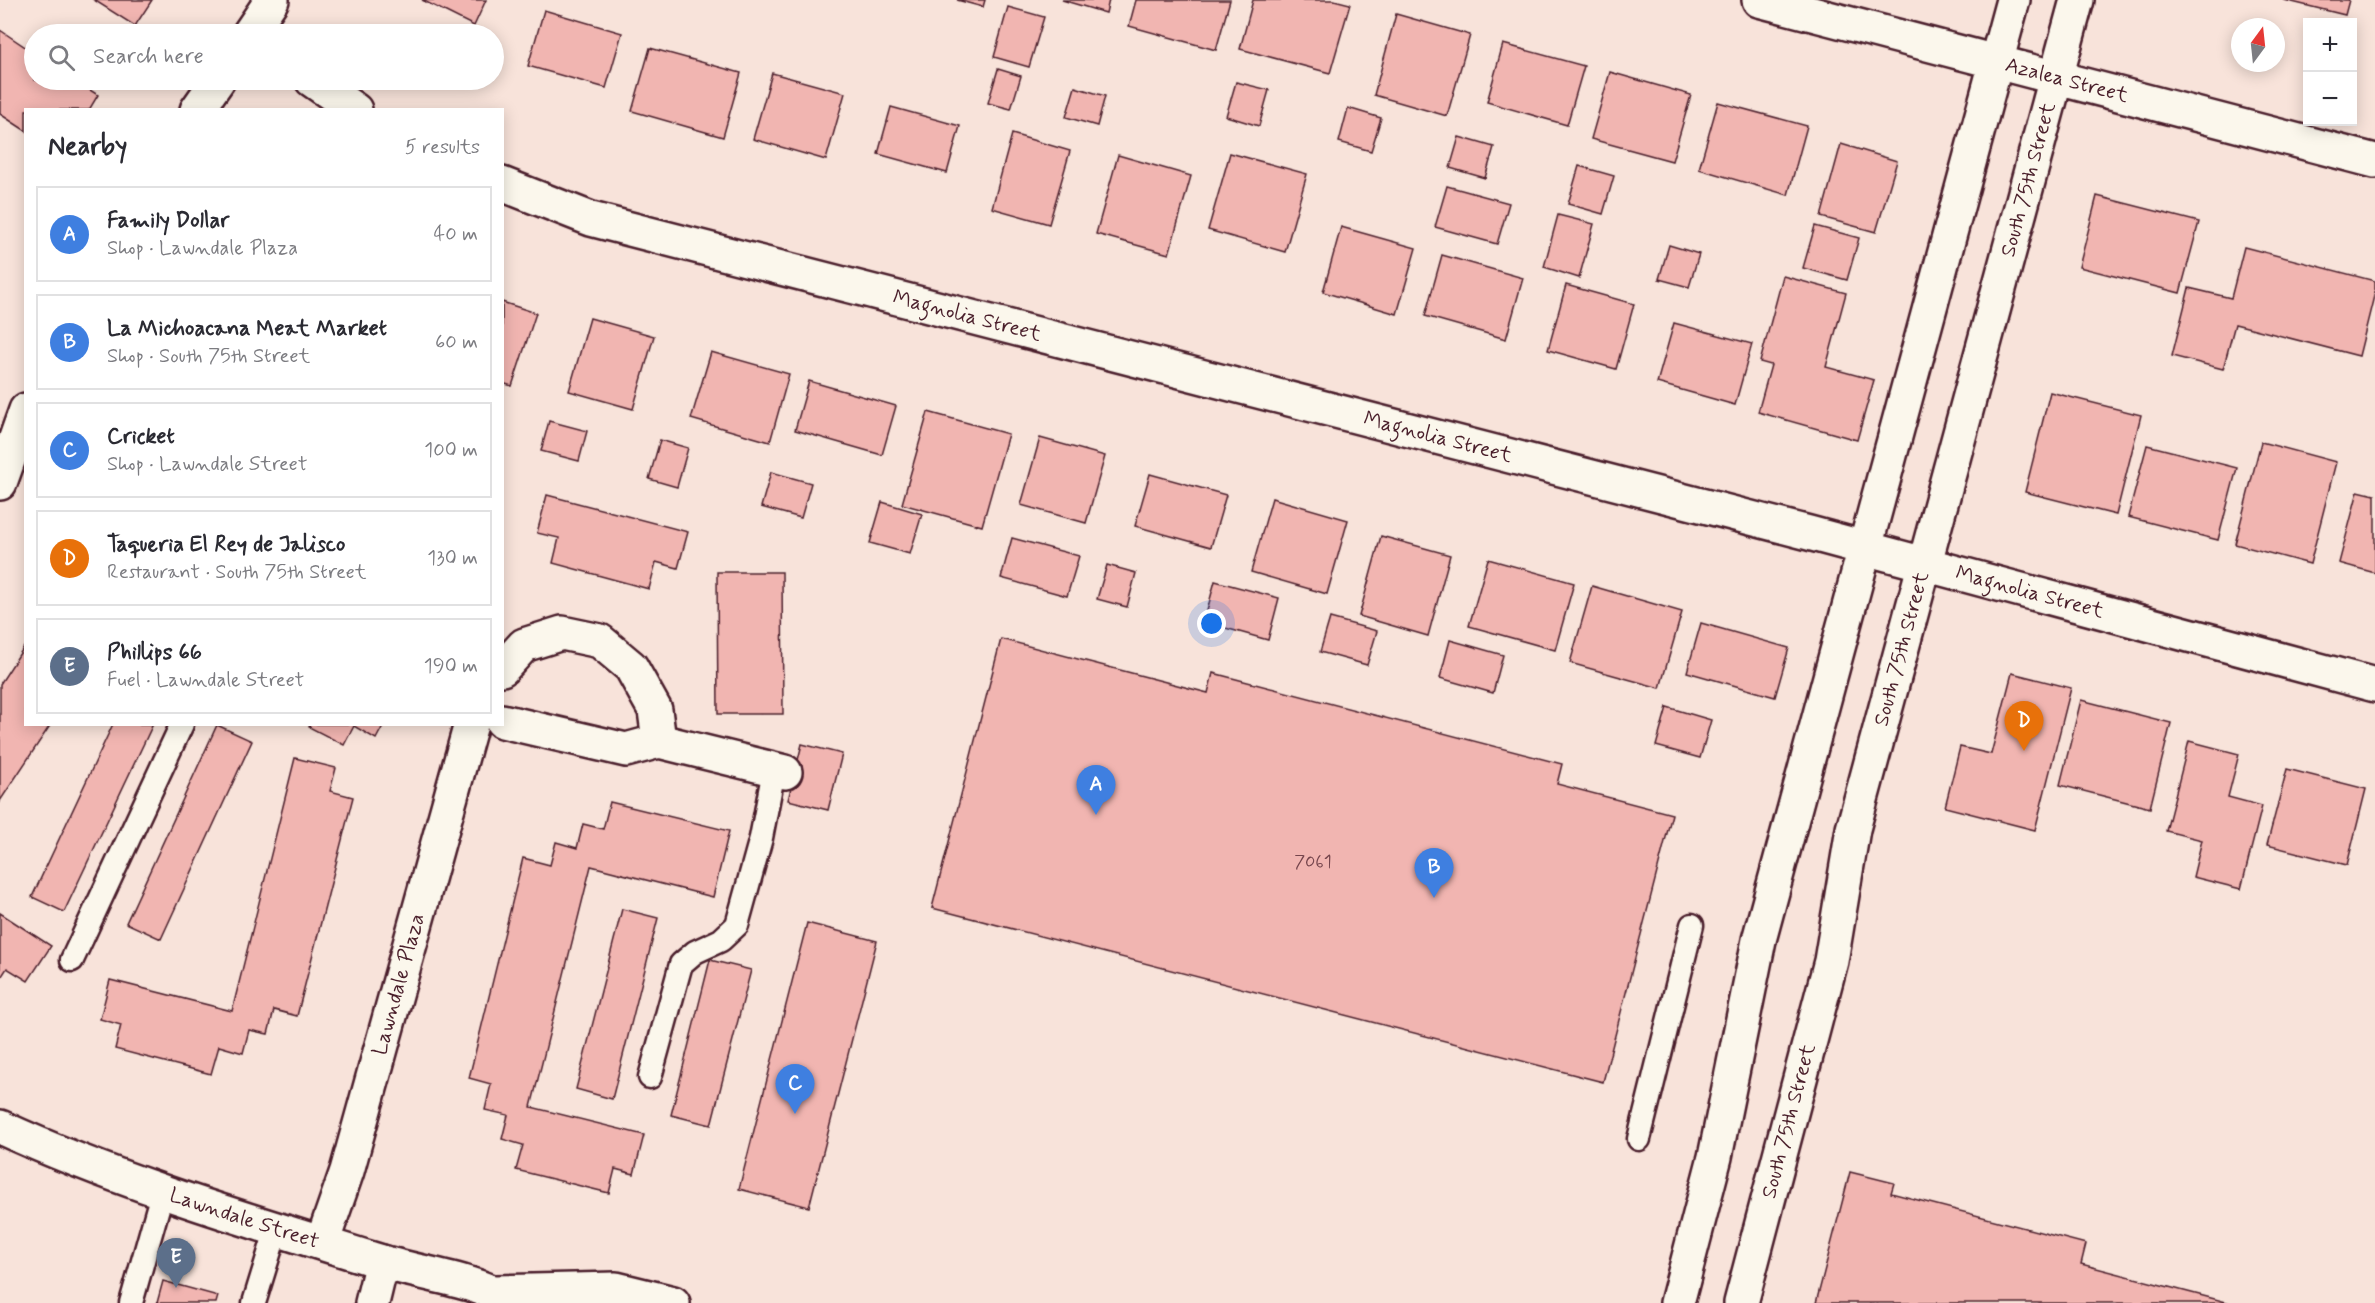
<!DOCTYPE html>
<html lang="en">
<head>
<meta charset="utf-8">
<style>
	body { margin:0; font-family:Mynerve,sans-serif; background:#f7f7f7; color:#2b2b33 }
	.controls { position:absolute; right:18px; top:18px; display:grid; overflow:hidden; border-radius:0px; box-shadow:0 3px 15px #0003 }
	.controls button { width:54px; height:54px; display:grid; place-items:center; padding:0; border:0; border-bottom:2px solid #e1e1e2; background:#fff; color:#2b2b33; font:30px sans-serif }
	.compass { position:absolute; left:2231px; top:18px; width:54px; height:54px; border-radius:50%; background:#fff; box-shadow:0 3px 15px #0003; rotate:15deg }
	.you { position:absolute; left:1212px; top:624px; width:21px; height:21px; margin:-15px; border:4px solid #fff; border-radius:50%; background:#1a73e8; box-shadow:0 0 0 9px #1a73e833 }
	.badge { display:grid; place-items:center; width:39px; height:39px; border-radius:50%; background:#c8321e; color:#fff; font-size:20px; font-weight:700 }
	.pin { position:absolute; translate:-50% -50px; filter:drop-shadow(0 2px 3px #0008) }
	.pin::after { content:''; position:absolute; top:32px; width:21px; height:18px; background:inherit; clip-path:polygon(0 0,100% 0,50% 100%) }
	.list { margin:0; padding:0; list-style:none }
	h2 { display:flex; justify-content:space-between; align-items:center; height:78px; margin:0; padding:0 24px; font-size:26px }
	h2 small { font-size:20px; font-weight:400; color:#7c7c81 }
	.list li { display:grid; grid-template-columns:39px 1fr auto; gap:18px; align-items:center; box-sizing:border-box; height:96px; margin:0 12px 12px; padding:0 12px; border:2px solid #e1e1e2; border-radius:0px }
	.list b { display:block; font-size:22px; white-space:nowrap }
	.list p { margin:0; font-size:20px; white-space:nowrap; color:#7c7c81 }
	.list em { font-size:20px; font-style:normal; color:#7c7c81 }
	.icon { flex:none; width:33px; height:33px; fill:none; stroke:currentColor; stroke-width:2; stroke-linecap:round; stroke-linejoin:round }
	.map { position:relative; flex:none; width:2375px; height:1303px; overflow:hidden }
	.search { position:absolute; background:#fff; box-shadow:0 3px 15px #0003; left:24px; top:24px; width:480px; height:66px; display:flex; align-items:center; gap:15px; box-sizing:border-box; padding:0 21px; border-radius:33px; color:#7c7c81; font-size:22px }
	.panel { position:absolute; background:#fff; box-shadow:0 3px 15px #0003; left:24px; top:108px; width:480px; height:618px; border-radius:0px }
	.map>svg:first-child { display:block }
</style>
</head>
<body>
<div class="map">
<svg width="2375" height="1303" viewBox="0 0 2375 1303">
	<rect width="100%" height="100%" fill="#f8e3da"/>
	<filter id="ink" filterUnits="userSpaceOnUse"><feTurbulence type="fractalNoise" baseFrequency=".0167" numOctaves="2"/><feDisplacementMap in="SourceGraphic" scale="12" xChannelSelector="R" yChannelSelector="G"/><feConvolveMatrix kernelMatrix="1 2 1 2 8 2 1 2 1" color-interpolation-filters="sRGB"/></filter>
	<g filter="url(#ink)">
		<g fill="#f1b5b1" stroke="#4a1f2b" stroke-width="1.5">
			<path d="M 94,0 L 152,0 L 135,26 Z"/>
			<path d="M 422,0 L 486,0 L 474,26 Z"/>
			<path d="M 957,0 L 985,0 L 983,7 Z"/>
			<path d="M 1062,0 L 1109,0 L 1106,13 Z"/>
			<path d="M 1136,0 L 1230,0 L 1216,50 L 1129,26 Z"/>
			<path d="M 1253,0 L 1334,0 L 1350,4 L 1330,73 L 1240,49 Z"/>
			<path d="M 2284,0 L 2349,0 L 2345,15 Z"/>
			<path d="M 1008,7 L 1044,17 L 1029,67 L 994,57 Z"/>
			<path d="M 544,10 L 622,33 L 606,88 L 528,66 Z"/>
			<path d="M 1396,14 L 1470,35 L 1447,116 L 1374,95 Z"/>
			<path d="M 0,30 L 34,53 L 34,80 L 74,80 L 98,95 L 89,110 L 26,110 L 26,131 L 0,114 Z"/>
			<path d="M 1503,44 L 1584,66 L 1567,125 L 1487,102 Z"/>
			<path d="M 650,48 L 741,73 L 723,137 L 632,111 Z"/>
			<path d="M 998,69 L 1021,76 L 1011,109 L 988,103 Z"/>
			<path d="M 1610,72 L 1691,95 L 1672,161 L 1591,139 Z"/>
			<path d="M 772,73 L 845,93 L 826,160 L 753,139 Z"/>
			<path d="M 1236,82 L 1269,90 L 1259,126 L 1226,116 Z"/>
			<path d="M 1075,87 L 1105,96 L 1097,126 L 1066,117 Z"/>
			<path d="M 1718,102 L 1807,126 L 1788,195 L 1699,169 Z"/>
			<path d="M 891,107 L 960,126 L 947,173 L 878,154 Z"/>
			<path d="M 1348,108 L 1381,118 L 1371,151 L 1339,142 Z"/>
			<path d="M 1012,134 L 1070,151 L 1049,224 L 992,208 Z"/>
			<path d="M 1459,137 L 1494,147 L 1485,178 L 1450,168 Z"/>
			<path d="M 1841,144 L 1897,161 L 1876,232 L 1821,217 Z"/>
			<path d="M 1230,153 L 1307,174 L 1285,252 L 1208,230 Z"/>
			<path d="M 1118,155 L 1191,176 L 1169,254 L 1096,234 Z"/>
			<path d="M 1579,166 L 1614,176 L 1603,214 L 1568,204 Z"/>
			<path d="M 1447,186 L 1509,203 L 1497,244 L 1435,227 Z"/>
			<path d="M 2097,196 L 2199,222 L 2180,293 L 2079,267 Z"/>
			<path d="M 1558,215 L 1594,224 L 1579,278 L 1544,267 Z"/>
			<path d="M 1815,226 L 1859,238 L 1847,280 L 1803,268 Z"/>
			<path d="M 1341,227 L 1416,248 L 1397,314 L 1323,292 Z"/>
			<path d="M 1669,245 L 1699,254 L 1689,287 L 1659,279 Z"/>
			<path d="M 2244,247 L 2375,281 L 2375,292 L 2359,356 L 2235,324 L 2223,369 L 2172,356 L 2189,288 L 2231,298 Z"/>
			<path d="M 1442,255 L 1523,278 L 1506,339 L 1425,316 Z"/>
			<path d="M 1783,276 L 1846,293 L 1826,367 L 1874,380 L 1857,440 L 1758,412 L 1771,365 L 1760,362 Z"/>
			<path d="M 1566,285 L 1634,304 L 1616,369 L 1548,350 Z"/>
			<path d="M 502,302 L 536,313 L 512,386 L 502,383 Z"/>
			<path d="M 590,318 L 654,336 L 633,409 L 569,391 Z"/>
			<path d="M 1674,323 L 1752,344 L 1735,405 L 1657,383 Z"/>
			<path d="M 711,352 L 789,374 L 770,442 L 691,419 Z"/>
			<path d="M 809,381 L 896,406 L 882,455 L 795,430 Z"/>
			<path d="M 2050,392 L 2141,415 L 2116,515 L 2025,492 Z"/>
			<path d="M 928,412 L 1008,434 L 982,526 L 902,504 Z"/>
			<path d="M 549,421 L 587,431 L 579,461 L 541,451 Z"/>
			<path d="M 1040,438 L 1105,456 L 1086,523 L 1021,505 Z"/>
			<path d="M 660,440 L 688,448 L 677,487 L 649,479 Z"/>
			<path d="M 2261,442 L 2336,462 L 2310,564 L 2235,544 Z"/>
			<path d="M 2147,445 L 2237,468 L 2218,540 L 2128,517 Z"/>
			<path d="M 771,472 L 811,483 L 801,518 L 761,507 Z"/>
			<path d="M 1150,474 L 1226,495 L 1211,547 L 1135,526 Z"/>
			<path d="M 2358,491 L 2375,495 L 2375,573 L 2339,563 Z"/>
			<path d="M 547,495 L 688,532 L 678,568 L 656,562 L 649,589 L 553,563 L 559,538 L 537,533 Z"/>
			<path d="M 1272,498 L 1348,520 L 1327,594 L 1251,572 Z"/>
			<path d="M 882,502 L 922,514 L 910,554 L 870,543 Z"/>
			<path d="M 1381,536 L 1450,555 L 1428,636 L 1359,616 Z"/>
			<path d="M 1012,538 L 1079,556 L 1067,596 L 1001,578 Z"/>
			<path d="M 1488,559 L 1574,583 L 1555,650 L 1469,626 Z"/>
			<path d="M 1107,565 L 1136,573 L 1127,607 L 1097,599 Z"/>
			<path d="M 717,572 L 782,572 L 783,714 L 718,714 Z"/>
			<path d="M 1215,581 L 1279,598 L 1268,640 L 1204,622 Z"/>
			<path d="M 1592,586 L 1682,612 L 1660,688 L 1570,663 Z"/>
			<path d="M 1330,618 L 1377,631 L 1367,665 L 1320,652 Z"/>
			<path d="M 1701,623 L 1789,648 L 1775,697 L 1687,672 Z"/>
			<path d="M 1001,639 L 1208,693 L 1213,673 L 1562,764 L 1557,784 L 1672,814 L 1603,1082 L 932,908 Z"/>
			<path d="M 1450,640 L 1503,655 L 1493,693 L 1440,678 Z"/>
			<path d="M 24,647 L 26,724 L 51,724 L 0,801 L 0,684 Z"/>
			<path d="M 2012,673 L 2071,688 L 2035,830 L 1945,807 L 1960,747 L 1991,754 Z"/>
			<path d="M 2081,700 L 2171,723 L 2150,808 L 2060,785 Z"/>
			<path d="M 1667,707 L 1711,720 L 1700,758 L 1656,746 Z"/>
			<path d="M 113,724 L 153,724 L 64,912 L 32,897 Z"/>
			<path d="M 310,724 L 384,724 L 376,739 L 354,726 L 344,745 L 309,727 Z"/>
			<path d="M 217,725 L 252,741 L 161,939 L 126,923 Z"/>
			<path d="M 2189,741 L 2239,754 L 2228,797 L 2262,806 L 2241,889 L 2193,877 L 2202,840 L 2166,831 Z"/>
			<path d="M 802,744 L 842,754 L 828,810 L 788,800 Z"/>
			<path d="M 295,758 L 336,768 L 330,791 L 353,797 L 297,1016 L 274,1010 L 268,1034 L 249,1030 L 243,1053 L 219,1046 L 211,1074 L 115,1049 L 121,1025 L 100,1019 L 110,980 L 232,1011 Z"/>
			<path d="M 2287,769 L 2366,789 L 2347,865 L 2267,845 Z"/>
			<path d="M 610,802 L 729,831 L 713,897 L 591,866 L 531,1107 L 644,1135 L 634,1174 L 615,1169 L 609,1193 L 516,1170 L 523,1145 L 502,1139 L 508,1115 L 485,1110 L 491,1084 L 469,1078 L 523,858 L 550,865 L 556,842 L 577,848 L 583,824 L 603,829 Z"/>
			<path d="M 622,909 L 658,918 L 612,1099 L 576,1089 Z"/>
			<path d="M 0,913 L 51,946 L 28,981 L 7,968 L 0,979 Z"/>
			<path d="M 807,923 L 877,941 L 809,1207 L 739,1189 Z"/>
			<path d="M 710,960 L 751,970 L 711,1125 L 671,1115 Z"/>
			<path d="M 1850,1172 L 1894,1183 L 1891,1193 L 2086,1244 L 2081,1264 L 2230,1303 L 1816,1303 Z"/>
			<path d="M 163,1281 L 218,1296 L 216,1303 L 157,1303 Z"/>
		</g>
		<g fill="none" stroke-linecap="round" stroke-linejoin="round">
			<g stroke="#4a1f2b" stroke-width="27">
				<g id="lane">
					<path d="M 72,960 L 182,724"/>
					<path d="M 650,1077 L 681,964 L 695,952 L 721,940 L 737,925 L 761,838 L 774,770"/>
					<path d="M 1639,1139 L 1692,925"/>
					<path d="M 131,1303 L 163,1190"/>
					<path d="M 254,1303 L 277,1228"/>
				</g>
			</g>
			<g stroke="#4a1f2b" stroke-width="38">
				<g id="street">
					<path id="s1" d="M 1759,0 L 2375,161"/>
					<path d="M 249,34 L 272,0"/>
					<path d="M 312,80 L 355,110"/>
					<path d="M 197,110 L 218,80"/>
					<path id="s2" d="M 502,184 L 591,219 L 1809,533 L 2375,685"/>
					<path d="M 0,483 L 26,410"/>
					<path d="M 502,669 L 524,645 L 562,633 L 600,641 L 631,667 L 655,710 L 659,741"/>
					<path d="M 502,721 L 626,750 L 659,741 L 785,772"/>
					<path id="s3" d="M 322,1243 L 347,1171 L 471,724"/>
					<path d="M 372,1303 L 382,1262"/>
				</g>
			</g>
			<g stroke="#4a1f2b" stroke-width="38">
				<g id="secondary">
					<path id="s4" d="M 0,1127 C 119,1182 247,1220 372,1259 C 418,1274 472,1278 514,1303"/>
					<path d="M 496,1292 L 616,1289 L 673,1303"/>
					<path d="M 1677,1303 L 1715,1157 L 1759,940 L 2013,0"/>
					<path id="s5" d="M 1741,1303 L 1831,961 L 1853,829 L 2077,0"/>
				</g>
			</g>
			<use href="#lane" stroke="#fbf7ec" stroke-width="22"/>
			<use href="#street" stroke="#fbf7ec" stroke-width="33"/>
			<use href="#secondary" stroke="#fbf7ec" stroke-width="33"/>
		</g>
	</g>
	<g text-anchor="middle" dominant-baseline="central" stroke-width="4.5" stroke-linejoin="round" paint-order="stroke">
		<g font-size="18" fill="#74444c">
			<text x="1313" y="862">7061</text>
		</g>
		<g font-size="21" fill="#4a1f2b" stroke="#fbf7ec">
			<text stroke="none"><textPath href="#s1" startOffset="318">Azalea Street</textPath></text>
			<text stroke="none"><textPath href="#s5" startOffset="1160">South 75th Street</textPath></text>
			<text stroke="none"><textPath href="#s2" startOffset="484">Magnolia Street</textPath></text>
			<text stroke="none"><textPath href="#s2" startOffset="970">Magnolia Street</textPath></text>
			<text stroke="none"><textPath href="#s2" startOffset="1582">Magnolia Street</textPath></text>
			<text stroke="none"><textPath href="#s5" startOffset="674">South 75th Street</textPath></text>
			<text stroke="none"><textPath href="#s3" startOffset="270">Lawndale Plaza</textPath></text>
			<text stroke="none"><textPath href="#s5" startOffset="188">South 75th Street</textPath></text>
			<text stroke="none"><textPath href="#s4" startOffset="261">Lawndale Street</textPath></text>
		</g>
	</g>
</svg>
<div class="controls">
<button>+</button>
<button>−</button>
</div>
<svg class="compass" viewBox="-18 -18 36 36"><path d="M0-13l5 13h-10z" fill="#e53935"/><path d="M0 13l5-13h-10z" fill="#7c7c81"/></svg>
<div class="you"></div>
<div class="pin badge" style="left:1096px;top:815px;background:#3f7fe0">A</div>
<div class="pin badge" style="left:1434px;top:898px;background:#3f7fe0">B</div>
<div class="pin badge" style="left:795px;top:1114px;background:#3f7fe0">C</div>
<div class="pin badge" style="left:2024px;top:751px;background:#e8710a">D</div>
<div class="pin badge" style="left:176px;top:1288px;background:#5c6f8a">E</div>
<div class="search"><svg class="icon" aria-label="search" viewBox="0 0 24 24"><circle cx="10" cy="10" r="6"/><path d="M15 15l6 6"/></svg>Search here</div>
<section class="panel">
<h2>Nearby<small>5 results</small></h2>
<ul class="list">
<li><span class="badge" style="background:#3f7fe0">A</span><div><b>Family Dollar</b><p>Shop · Lawndale Plaza</p></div><em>40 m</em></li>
<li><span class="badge" style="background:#3f7fe0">B</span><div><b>La Michoacana Meat Market</b><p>Shop · South 75th Street</p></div><em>60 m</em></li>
<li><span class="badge" style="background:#3f7fe0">C</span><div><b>Cricket</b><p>Shop · Lawndale Street</p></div><em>100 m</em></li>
<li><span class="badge" style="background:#e8710a">D</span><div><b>Taqueria El Rey de Jalisco</b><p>Restaurant · South 75th Street</p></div><em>130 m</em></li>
<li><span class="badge" style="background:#5c6f8a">E</span><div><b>Phillips 66</b><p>Fuel · Lawndale Street</p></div><em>190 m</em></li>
</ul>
</section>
</div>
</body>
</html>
